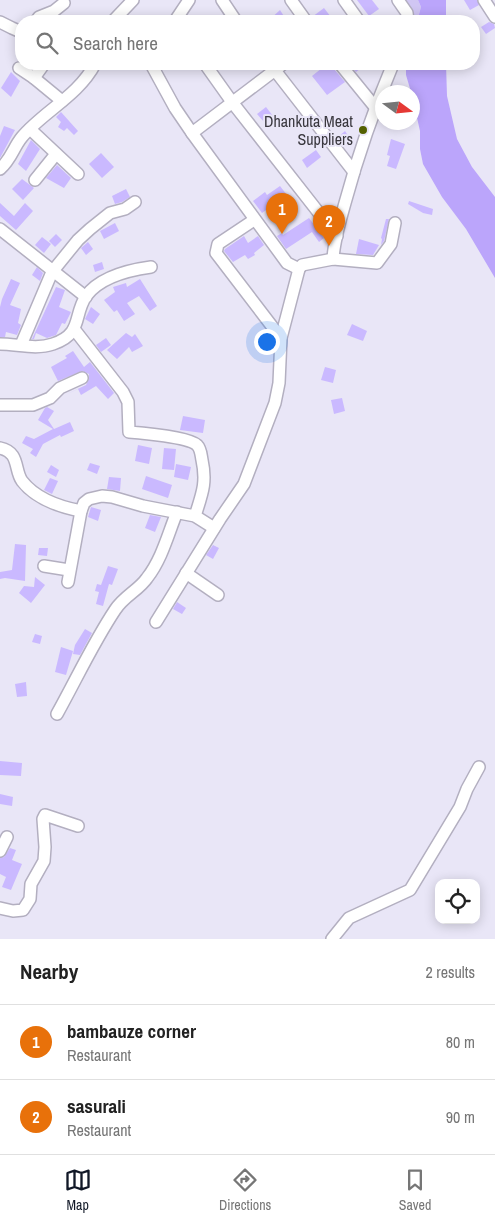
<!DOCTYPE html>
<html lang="en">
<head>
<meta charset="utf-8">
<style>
	body { margin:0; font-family:"Archivo Narrow",sans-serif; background:#f2f2f2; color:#222 }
	.controls { position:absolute; right:15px; bottom:15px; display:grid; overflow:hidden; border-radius:10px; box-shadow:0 2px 12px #0003 }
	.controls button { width:45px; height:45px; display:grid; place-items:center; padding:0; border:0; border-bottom:1px solid #e0e0e0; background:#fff; color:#222; font:25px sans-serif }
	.compass { position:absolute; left:375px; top:85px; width:45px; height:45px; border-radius:50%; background:#fff; box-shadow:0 2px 12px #0003; rotate:105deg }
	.you { position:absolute; left:266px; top:341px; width:18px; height:18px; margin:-12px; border:4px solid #fff; border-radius:50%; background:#1a73e8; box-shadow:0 0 0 8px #1a73e833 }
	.badge { display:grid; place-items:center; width:32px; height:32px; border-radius:50%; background:#111827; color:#fff; font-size:16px; font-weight:700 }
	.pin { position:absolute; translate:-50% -41px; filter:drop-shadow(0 1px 2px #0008) }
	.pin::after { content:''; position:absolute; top:26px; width:18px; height:15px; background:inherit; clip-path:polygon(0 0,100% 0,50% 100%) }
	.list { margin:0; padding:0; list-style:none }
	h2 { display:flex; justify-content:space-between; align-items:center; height:65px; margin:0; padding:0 20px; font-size:21px }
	h2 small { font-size:16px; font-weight:400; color:#767676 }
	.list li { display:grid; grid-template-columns:32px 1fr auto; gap:15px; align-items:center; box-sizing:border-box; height:75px; padding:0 20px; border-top:1px solid #e0e0e0 }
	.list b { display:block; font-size:19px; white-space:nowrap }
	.list p { margin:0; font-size:16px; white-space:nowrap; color:#767676 }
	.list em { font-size:16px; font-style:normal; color:#767676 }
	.icon { flex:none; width:28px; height:28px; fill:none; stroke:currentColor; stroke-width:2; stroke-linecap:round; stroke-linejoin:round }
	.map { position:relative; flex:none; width:495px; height:939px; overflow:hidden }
	.search { position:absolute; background:#fff; box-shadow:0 2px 12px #0003; left:15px; right:15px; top:15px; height:55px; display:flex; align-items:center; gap:12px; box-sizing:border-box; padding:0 18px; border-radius:20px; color:#767676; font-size:19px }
	.sheet { height:215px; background:#fff }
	nav { display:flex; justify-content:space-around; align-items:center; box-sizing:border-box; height:70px; border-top:1px solid #e0e0e0; background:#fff; font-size:14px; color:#767676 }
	nav a { display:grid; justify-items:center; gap:2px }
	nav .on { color:#111827 }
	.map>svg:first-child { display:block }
</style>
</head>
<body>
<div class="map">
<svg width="495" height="939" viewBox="0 0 495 939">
	<rect width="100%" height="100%" fill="#e9e6f7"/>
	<path fill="#d0c6f3" d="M 405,0 L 418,0 L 421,7 L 417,21 Z"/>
	<g fill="#bba5fb">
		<path d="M 418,0 L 446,0 L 446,21 L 417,21 L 421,7 Z"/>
		<path d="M 406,64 L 446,64 L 447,96 L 457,139 L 472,167 L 495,197 L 495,278 L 466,229 L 442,197 L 423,164 L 420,149 L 420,131 L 413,100 L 412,92 L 411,92 L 406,75 Z"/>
	</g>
	<g fill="#cab9ff">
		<path d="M 357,0 L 372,0 L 379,9 L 369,16 Z"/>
		<path d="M 464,0 L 477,0 L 479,5 L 470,10 Z"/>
		<path d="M 324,8 L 334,21 L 313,21 L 312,17 Z"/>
		<path d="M 280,10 L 287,21 L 268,21 Z"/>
		<path d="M 489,22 L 494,24 L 495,28 L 486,34 L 481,27 Z"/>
		<path d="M 327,64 L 333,64 L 334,69 L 345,82 L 327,95 L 312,76 Z"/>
		<path d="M 349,64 L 366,64 L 356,72 Z"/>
		<path d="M 11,72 L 20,81 L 11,97 L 1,88 Z"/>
		<path d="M 266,107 L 273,116 L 264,122 L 257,114 Z"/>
		<path d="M 61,112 L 78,131 L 74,135 L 67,128 L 64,131 L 58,127 L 61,122 L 56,117 Z"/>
		<path d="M 4,126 L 15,130 L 0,158 L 0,136 Z"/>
		<path d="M 345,131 L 349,137 L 341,143 L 337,138 Z"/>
		<path d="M 391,139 L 405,144 L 396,169 L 387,166 L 390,156 L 387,155 Z"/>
		<path d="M 31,140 L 40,149 L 26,171 L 18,164 Z"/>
		<path d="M 316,150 L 321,157 L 307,168 L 302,160 Z"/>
		<path d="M 101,153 L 114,167 L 102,178 L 89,164 Z"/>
		<path d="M 57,165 L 71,178 L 64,188 L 46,178 Z"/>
		<path d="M 22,179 L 34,188 L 23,200 L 12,189 Z"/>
		<path d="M 280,186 L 290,199 L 280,207 L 276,203 L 262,213 L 253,201 L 265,192 L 267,195 Z"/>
		<path d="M 126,189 L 130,197 L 122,202 L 115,204 L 112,196 Z"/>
		<path d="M 409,201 L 433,209 L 432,215 L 423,213 L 408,204 Z"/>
		<path d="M 0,203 L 14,216 L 25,203 L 33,211 L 16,230 L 0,216 Z"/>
		<path d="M 309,218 L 324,238 L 319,242 L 312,232 L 286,249 L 277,236 L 282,233 L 283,235 Z"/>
		<path d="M 386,219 L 389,219 L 384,241 L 381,245 L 382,239 L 381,238 Z"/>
		<path d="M 115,223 L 119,231 L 104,239 L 100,231 Z"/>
		<path d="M 56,234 L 62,240 L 55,247 L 49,241 Z"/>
		<path d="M 244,236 L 248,243 L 258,236 L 264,245 L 254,253 L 255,255 L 248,259 L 245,255 L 233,262 L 224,251 L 225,249 Z"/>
		<path d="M 42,237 L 51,244 L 44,253 L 35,245 Z"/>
		<path d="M 359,239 L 379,245 L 373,255 L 356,254 Z"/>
		<path d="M 88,242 L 93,249 L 86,255 L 81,248 Z"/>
		<path d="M 102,262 L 104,269 L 95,272 L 93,265 Z"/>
		<path d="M 37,267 L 43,273 L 40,281 L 32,275 Z"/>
		<path d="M 11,279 L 20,283 L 10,305 L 21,309 L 18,323 L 21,325 L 17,335 L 6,332 L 5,337 L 0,337 L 0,307 L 2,299 Z"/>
		<path d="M 140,279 L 157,306 L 150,311 L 139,296 L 127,303 L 135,314 L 124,321 L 117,310 L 114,312 L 104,300 L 115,292 L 113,287 L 126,283 L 127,287 Z"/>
		<path d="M 56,287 L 65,290 L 59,307 L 71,312 L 65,324 L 62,323 L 56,335 L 47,338 L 36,333 L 34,339 L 32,339 Z"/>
		<path d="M 91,307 L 100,314 L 93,324 L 85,319 Z"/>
		<path d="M 352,324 L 367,331 L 363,341 L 347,335 Z"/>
		<path d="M 126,333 L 132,337 L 135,334 L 143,346 L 132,352 L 129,347 L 117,359 L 107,350 Z"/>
		<path d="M 106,338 L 111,345 L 101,352 L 96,345 Z"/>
		<path d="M 73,351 L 84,367 L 90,362 L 114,393 L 108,399 L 96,386 L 81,395 L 78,389 L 65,395 L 86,385 L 89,379 L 89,374 L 82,371 L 58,381 L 51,367 L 67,358 L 65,356 Z"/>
		<path d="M 325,367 L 336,370 L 333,383 L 321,380 Z"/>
		<path d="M 342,398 L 345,411 L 334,414 L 331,400 Z"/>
		<path d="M 47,407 L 54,411 L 48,420 L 54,429 L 70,422 L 74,431 L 61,437 L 60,435 L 43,444 L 36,457 L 30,453 L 33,449 L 22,443 L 26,436 L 34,439 L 53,429 L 38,420 L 45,408 Z"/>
		<path d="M 183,416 L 205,420 L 203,433 L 180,430 Z"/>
		<path d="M 138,445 L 152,448 L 149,464 L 135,461 Z"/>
		<path d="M 164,448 L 176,449 L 174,470 L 162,469 Z"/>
		<path d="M 90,463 L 100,466 L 97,474 L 87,470 Z"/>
		<path d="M 176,464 L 191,467 L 188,480 L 174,477 Z"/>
		<path d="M 51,465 L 59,470 L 56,477 L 47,472 Z"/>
		<path d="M 146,476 L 172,485 L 168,498 L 142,489 Z"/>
		<path d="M 109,477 L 121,478 L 120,491 L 107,489 Z"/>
		<path d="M 50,478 L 58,481 L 52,494 L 44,490 Z"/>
		<path d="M 91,507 L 101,510 L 98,521 L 88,517 Z"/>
		<path d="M 150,515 L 161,517 L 155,532 L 145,528 Z"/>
		<path d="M 15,544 L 26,545 L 25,581 L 5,578 L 0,579 L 0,572 L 12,570 Z"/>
		<path d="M 213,545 L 219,548 L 213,559 L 206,555 Z"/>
		<path d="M 39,548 L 48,548 L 47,556 L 38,555 Z"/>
		<path d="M 108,566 L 118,569 L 112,585 L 109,584 L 103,606 L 96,604 L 99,592 L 95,591 L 97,584 L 101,585 Z"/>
		<path d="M 35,577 L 45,585 L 31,603 L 19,593 L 24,586 L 34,587 Z"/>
		<path d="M 177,602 L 186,608 L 182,614 L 173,609 Z"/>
		<path d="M 85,629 L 92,633 L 80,655 L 73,654 L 75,645 Z"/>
		<path d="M 35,634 L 42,636 L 40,644 L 32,642 Z"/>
		<path d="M 61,647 L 73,651 L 66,675 L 55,672 Z"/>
		<path d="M 26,682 L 27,696 L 17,697 L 15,684 Z"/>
		<path d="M 0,761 L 22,763 L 21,776 L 0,775 Z"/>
		<path d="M 0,794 L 13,797 L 12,806 L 0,804 Z"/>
		<path d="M 10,848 L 16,850 L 12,860 L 22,864 L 11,890 L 2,887 L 6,877 L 0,874 L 0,858 L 4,857 Z"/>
	</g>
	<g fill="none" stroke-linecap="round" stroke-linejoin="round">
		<g stroke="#b3afc0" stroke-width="14">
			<g id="minor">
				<path d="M 222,0 L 236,21"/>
				<path d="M 291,0 L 306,21"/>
				<path d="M 344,0 L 359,21"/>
				<path d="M 398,0 L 407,13 L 408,21"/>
				<path d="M 484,0 L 495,17"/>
				<path d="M 36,21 L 39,17 L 54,11 L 64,3"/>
				<path d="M 113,21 L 133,0"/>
				<path d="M 175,21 L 189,0"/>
				<path d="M 0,22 L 12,28 L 21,32"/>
				<path d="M 151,64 L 175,108 L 192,133"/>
				<path d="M 205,64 L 232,102 L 337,236"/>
				<path d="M 270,64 L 354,172"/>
				<path d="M 283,64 L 192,133 L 287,263 L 299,269"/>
				<path d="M 340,64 L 375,107"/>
				<path d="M 19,68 L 34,78 L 62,101"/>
				<path d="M 34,78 L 44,64"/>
				<path d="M 30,129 L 78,174"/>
				<path d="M 0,169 C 12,158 13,148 22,137 C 44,111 78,96 95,64"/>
				<path d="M 35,180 L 56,154"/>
				<path d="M 254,220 L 218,244 L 216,253 L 281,338"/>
				<path d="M 0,229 L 86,297"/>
				<path d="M 333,259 C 334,240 340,221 345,203 C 358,155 374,109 393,64"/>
				<path d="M 74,329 L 123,392 L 128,402 L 129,432 C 142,433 188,437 197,445 C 201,449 201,455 202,460 C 207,483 202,494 195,516"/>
				<path d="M 0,344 C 17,344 36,350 53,344 C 83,334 73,316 86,296 C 100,277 129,270 151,267"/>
				<path d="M 21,345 L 52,272 L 78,240 L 90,229 L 110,213 L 125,209 L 135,202"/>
				<path d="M 0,405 L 33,405 L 50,398 L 60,388 L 82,378"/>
				<path d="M 0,448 C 20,452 14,470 22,481 C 36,499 60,507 81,511 L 84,503 L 89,499 L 102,496 L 112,497 L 143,506 L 195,516 L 214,528"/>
				<path d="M 44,566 L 69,570"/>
				<path d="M 186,573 L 218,595"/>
				<path d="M 68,582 L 81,511"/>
				<path d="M 156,622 L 220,519 L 244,484 L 275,403 L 279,383 L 281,338 L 299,269 L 302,265 L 333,259 L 377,263 L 391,244 L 395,223"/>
				<path d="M 57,714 C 76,680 93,643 115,610 C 124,596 139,590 147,578 C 162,559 168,534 177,512"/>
				<path d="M 0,851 L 7,837"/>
				<path d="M 0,908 L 13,911 L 23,910 L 30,899 L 31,884 L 44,861 L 45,847 L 43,819 L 45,815 L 78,826"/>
				<path d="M 332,939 L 349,918 L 410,890 L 460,807 L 467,789 L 479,767"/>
			</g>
		</g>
		<use href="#minor" stroke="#fff" stroke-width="11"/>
	</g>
	<circle fill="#546101" stroke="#e9e6f7" stroke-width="2" cx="363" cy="130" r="5"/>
	<g text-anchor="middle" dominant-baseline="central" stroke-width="4" stroke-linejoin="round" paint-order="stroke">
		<g font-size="16" fill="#3a383f" stroke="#e9e6f7" text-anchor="end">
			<text x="353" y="121">Dhankuta Meat<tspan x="353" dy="18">Suppliers</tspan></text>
		</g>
	</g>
</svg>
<div class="controls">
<button><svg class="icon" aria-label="locate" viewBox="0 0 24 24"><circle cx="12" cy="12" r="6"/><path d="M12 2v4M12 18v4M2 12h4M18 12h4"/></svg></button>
</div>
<svg class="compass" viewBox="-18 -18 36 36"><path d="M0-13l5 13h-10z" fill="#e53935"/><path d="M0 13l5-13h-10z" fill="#767676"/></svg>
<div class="you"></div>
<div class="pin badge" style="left:282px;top:234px;background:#e8710a">1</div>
<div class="pin badge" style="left:329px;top:246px;background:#e8710a">2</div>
<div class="search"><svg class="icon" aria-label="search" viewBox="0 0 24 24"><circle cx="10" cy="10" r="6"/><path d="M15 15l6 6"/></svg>Search here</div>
</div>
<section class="sheet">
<h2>Nearby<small>2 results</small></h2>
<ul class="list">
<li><span class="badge" style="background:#e8710a">1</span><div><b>bambauze corner</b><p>Restaurant</p></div><em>80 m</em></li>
<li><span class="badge" style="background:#e8710a">2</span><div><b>sasurali</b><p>Restaurant</p></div><em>90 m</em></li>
</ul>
</section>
<nav>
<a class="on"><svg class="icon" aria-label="map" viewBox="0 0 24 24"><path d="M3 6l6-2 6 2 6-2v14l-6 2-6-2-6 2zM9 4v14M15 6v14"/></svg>Map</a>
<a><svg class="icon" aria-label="directions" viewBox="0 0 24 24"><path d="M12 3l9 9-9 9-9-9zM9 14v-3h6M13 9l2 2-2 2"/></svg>Directions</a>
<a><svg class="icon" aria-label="saved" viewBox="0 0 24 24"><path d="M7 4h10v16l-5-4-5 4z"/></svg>Saved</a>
</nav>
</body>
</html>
